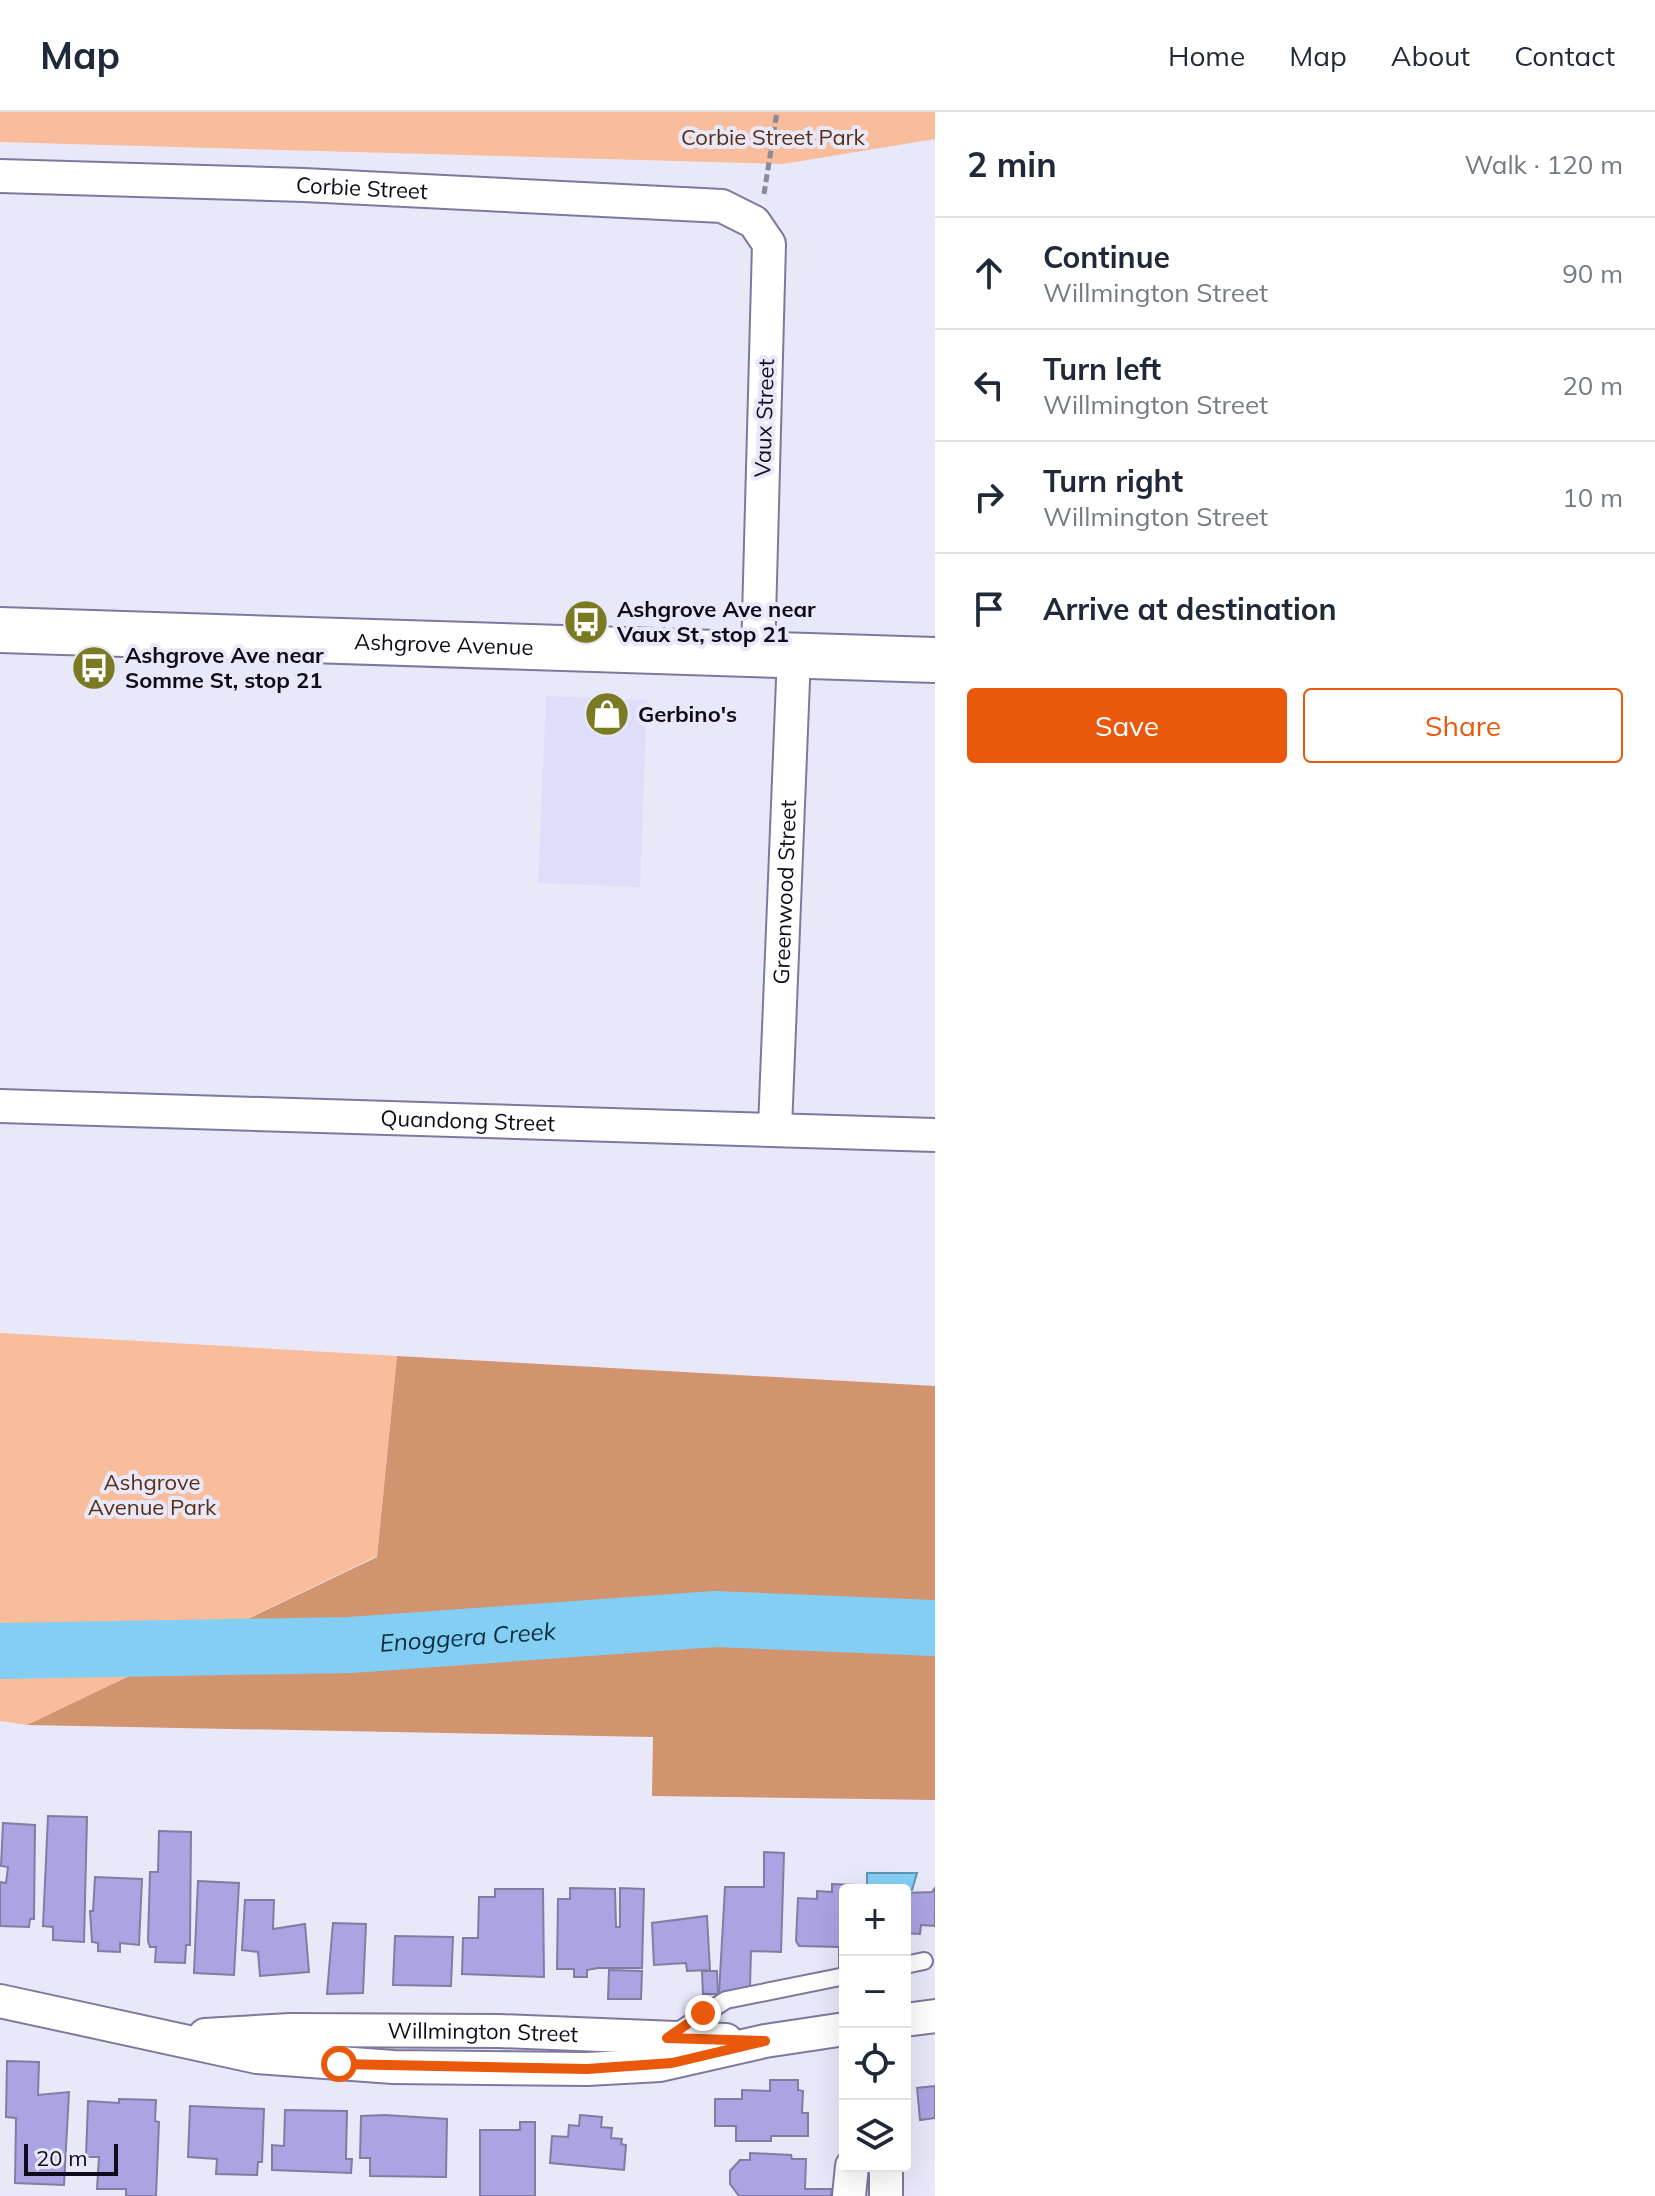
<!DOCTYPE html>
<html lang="en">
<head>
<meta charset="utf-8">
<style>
	body { margin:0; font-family:Mulish,sans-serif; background:#f2f2f3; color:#1f2937 }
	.controls { position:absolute; right:24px; bottom:24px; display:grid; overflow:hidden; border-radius:8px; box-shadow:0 8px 32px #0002 }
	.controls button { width:72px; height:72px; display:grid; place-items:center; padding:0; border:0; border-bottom:2px solid #e0e1e3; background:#fff; color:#1f2937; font:40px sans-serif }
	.scale { position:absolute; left:24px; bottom:20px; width:94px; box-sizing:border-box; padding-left:8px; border:4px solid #0e0c1a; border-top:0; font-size:22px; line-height:28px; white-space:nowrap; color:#0e0c1a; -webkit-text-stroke:6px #e9e8f9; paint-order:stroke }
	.stop { position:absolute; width:24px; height:24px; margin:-18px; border:6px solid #ea580c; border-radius:50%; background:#fff }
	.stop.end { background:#ea580c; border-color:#fff; box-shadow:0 2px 8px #0008 }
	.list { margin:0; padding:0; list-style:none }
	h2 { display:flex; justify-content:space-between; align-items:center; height:104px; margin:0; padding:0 32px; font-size:34px }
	h2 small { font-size:26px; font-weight:400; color:#747a83 }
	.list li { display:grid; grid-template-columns:52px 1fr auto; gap:24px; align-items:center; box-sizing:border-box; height:112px; padding:0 32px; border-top:2px solid #e0e1e3 }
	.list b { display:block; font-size:30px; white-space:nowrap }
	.list p { margin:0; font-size:26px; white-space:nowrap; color:#747a83 }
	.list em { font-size:26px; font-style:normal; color:#747a83 }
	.actions { display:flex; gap:16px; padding:24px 32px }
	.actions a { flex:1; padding:18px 0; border:2px solid #ea580c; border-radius:8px; text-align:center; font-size:28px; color:#ea580c }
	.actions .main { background:#ea580c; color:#fff }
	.icon { flex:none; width:44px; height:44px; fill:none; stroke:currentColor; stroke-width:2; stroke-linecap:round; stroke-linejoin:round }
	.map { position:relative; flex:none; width:935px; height:2084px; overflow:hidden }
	header { display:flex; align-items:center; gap:48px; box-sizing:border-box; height:112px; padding:0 40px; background:#fff; border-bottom:2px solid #e0e1e3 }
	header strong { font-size:38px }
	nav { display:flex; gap:44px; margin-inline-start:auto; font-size:28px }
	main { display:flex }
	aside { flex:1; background:#fff }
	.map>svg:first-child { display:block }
</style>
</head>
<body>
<header>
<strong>Map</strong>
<nav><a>Home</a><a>Map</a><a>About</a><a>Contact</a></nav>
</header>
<main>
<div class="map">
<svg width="935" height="2084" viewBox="0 0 935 2084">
	<rect width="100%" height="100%" fill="#e9e8f9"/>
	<path fill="#e0ddfb" d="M 546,584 L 647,588 L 640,775 L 538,771 Z"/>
	<g fill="#fabd9b">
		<path d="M 0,0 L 935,0 L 935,27 L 783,52 L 0,30 Z"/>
		<path d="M 0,1221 L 397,1244 L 377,1444 L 27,1613 L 0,1609 Z"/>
	</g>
	<path fill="#d2936f" d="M 397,1244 L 935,1274 L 935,1688 L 652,1684 L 653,1625 L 27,1613 L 377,1445 Z"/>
	<path fill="#83cff4" stroke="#6094b3" stroke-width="2" d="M 867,1761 L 917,1761 L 912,1778 L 867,1777 Z"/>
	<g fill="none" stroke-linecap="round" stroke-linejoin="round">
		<path stroke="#83cff4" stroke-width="56" id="s1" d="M 0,1539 L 350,1533 L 715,1507 L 935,1516"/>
	</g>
	<g fill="#aca3e3" stroke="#817ca2" stroke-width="2">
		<path d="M 48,1704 L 87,1705 L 84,1830 L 53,1828 L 53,1815 L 43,1814 Z"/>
		<path d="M 3,1711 L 35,1713 L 34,1807 L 30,1807 L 29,1815 L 0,1814 L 0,1770 L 6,1771 L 8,1755 L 1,1754 Z"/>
		<path d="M 159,1719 L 191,1720 L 190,1833 L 186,1833 L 185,1851 L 155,1850 L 156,1835 L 150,1835 L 148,1829 L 150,1760 L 158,1760 Z"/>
		<path d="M 764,1740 L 784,1741 L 781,1840 L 751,1839 L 750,1876 L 719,1882 L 725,1775 L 764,1775 Z"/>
		<path d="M 95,1765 L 142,1767 L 139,1833 L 120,1831 L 120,1840 L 98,1839 L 98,1831 L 92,1830 L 90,1799 L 93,1799 Z"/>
		<path d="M 198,1769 L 239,1771 L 234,1863 L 194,1861 Z"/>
		<path d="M 832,1772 L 855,1773 L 855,1778 L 845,1778 L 845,1855 L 839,1855 L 839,1835 L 799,1834 L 796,1829 L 798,1786 L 817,1787 L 817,1779 L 832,1780 Z"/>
		<path d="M 570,1776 L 615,1777 L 616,1815 L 620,1815 L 620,1776 L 644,1777 L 642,1856 L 598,1856 L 587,1858 L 587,1865 L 574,1865 L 574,1857 L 557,1857 L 558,1787 L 570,1787 Z"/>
		<path d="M 935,1776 L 935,1814 L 921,1813 L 920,1822 L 905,1821 L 905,1781 L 932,1780 Z"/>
		<path d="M 495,1777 L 543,1777 L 544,1865 L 462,1862 L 463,1826 L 478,1826 L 479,1785 L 495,1785 Z"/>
		<path d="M 245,1788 L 274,1788 L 273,1817 L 305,1812 L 309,1860 L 260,1864 L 258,1840 L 242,1838 Z"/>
		<path d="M 707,1804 L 710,1858 L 687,1859 L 686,1851 L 654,1853 L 652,1811 Z"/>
		<path d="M 333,1811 L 366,1812 L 363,1881 L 327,1882 Z"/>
		<path d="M 395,1824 L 453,1825 L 451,1874 L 393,1873 Z"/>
		<path d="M 609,1858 L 642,1859 L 641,1887 L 608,1887 Z"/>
		<path d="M 702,1859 L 717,1859 L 718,1882 L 703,1882 Z"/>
		<path d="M 7,1949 L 39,1950 L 38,1983 L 69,1980 L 64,2073 L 15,2071 L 16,2006 L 6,2005 Z"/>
		<path d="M 770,1968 L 798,1968 L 798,1978 L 803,1979 L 802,2001 L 808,2001 L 808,2024 L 771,2024 L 771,2029 L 736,2029 L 736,2014 L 715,2014 L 715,1987 L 742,1987 L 742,1978 L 770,1979 Z"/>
		<path d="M 935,1974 L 935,2006 L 920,2008 L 917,1976 Z"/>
		<path d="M 119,1987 L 156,1988 L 155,2009 L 159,2010 L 156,2084 L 126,2084 L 126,2077 L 97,2077 L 99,2045 L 86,2045 L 88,1989 L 119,1991 Z"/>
		<path d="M 190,1994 L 264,1997 L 262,2050 L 258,2050 L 257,2063 L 216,2062 L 217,2047 L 188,2045 Z"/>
		<path d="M 285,1998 L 347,1999 L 346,2047 L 352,2047 L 351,2061 L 272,2058 L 272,2033 L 284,2034 Z"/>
		<path d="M 385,2003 L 447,2007 L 446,2065 L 370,2064 L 370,2046 L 360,2046 L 361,2004 Z"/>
		<path d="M 580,2003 L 602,2005 L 601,2015 L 612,2016 L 611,2026 L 622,2027 L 621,2032 L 626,2033 L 624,2058 L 550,2051 L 552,2024 L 568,2025 L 569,2013 L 579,2014 Z"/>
		<path d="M 520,2010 L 535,2010 L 535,2084 L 480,2084 L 480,2018 L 520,2018 Z"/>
		<path d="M 750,2041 L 791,2043 L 792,2047 L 806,2047 L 805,2077 L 832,2077 L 831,2084 L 739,2084 L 730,2072 L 730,2059 L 740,2048 L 750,2048 Z"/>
	</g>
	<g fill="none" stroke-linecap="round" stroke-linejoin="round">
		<g stroke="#7d799e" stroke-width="20">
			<g id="lane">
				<path d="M 905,1853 L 924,1849"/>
				<path d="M 672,1923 L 726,1888 L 845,1864"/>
			</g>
		</g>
		<g stroke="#7d799e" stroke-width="36">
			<g id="street">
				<path id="s2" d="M 0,64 L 304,73 L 722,94 L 754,110 L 769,132 L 758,543"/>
				<path id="s3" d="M 0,994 L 935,1023"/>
				<path id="s4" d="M 775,1016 L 794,543"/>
				<path d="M 0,1889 L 257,1945 L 393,1955 L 587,1957 L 660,1953 L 765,1929 L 845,1917"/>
				<path d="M 905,1908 L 935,1904"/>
				<path id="s5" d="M 205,1923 L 290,1918 L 499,1919 L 726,1928"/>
				<path d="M 886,2054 L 886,2084"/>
				<path d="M 849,2084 L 852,2054"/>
			</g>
		</g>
		<g stroke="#7d799e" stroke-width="48">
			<g id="secondary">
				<path id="s6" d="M 0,518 L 935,548"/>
			</g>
		</g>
		<path stroke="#8b8a9a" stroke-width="5" stroke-dasharray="8 4" stroke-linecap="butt" d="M 764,82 L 777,0"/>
		<use href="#lane" stroke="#fff" stroke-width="16"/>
		<use href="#street" stroke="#fff" stroke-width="32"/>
		<use href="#secondary" stroke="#fff" stroke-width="44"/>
	</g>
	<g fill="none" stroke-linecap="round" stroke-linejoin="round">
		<path stroke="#ea580c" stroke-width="10" d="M 339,1952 L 587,1957 L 672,1951 L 765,1929 L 667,1926 L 703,1901"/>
	</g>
	<defs>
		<g id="bus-disc" transform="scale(2.3)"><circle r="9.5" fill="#797a22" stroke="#e9e8f9"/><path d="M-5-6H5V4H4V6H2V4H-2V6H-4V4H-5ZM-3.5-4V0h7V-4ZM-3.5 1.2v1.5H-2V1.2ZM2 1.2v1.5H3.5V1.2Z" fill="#fff"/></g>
		<g id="shop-disc" transform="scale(2.3)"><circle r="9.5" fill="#797a22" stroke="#e9e8f9"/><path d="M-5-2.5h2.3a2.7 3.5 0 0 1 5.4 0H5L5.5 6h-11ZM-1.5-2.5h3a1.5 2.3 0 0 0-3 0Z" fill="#fff"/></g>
	</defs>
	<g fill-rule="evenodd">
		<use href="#bus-disc" x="586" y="510"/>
		<use href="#bus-disc" x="94" y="556"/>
		<use href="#shop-disc" x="607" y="602"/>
	</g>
	<g text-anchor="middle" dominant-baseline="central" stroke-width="8" stroke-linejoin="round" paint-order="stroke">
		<g font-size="22" fill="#582e14" stroke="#e9e8f9">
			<text x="773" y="25">Corbie Street Park</text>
			<text x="152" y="1370">Ashgrove<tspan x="152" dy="25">Avenue Park</tspan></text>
		</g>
		<g font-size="22" fill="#0e0c1a" stroke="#e9e8f9">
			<text stroke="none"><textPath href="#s2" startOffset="362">Corbie Street</textPath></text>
			<text transform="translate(764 306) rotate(-88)">Vaux Street</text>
			<text stroke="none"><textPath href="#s6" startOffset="444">Ashgrove Avenue</textPath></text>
			<text stroke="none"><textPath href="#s4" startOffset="236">Greenwood Street</textPath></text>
			<text stroke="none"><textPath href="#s3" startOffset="468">Quandong Street</textPath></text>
			<text stroke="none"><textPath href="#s5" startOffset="278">Willmington Street</textPath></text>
		</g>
		<g font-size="22" font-weight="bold" fill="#0e0c1a" stroke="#e9e8f9" text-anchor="start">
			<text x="617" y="497">Ashgrove Ave near<tspan x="617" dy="25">Vaux St, stop 21</tspan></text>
			<text x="125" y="543">Ashgrove Ave near<tspan x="125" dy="25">Somme St, stop 21</tspan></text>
			<text x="638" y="602">Gerbino's</text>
		</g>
		<g font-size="24" font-style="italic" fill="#092d3c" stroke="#e9e8f9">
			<text stroke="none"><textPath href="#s1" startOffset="468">Enoggera Creek</textPath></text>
		</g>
	</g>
</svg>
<div class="controls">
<button>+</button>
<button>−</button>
<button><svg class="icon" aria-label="locate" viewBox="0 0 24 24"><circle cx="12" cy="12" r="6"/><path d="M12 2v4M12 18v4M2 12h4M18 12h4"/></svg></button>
<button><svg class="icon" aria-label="layers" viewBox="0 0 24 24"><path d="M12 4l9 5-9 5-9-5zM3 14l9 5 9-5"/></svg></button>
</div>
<div class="scale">20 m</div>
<div class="stop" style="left:339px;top:1952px"></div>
<div class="stop end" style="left:703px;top:1901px"></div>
</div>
<aside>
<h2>2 min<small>Walk · 120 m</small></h2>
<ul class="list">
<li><svg class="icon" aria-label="ahead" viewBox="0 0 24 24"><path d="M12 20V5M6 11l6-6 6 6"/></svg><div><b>Continue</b><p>Willmington Street</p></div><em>90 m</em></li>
<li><svg class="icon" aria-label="left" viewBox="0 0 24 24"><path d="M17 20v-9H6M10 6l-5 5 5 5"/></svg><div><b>Turn left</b><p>Willmington Street</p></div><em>20 m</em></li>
<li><svg class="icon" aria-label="right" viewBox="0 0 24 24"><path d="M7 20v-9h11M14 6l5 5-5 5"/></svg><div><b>Turn right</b><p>Willmington Street</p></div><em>10 m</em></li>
<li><svg class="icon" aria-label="arrive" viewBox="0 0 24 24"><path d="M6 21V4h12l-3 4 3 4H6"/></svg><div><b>Arrive at destination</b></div></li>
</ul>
<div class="actions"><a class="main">Save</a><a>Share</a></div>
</aside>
</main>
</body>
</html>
